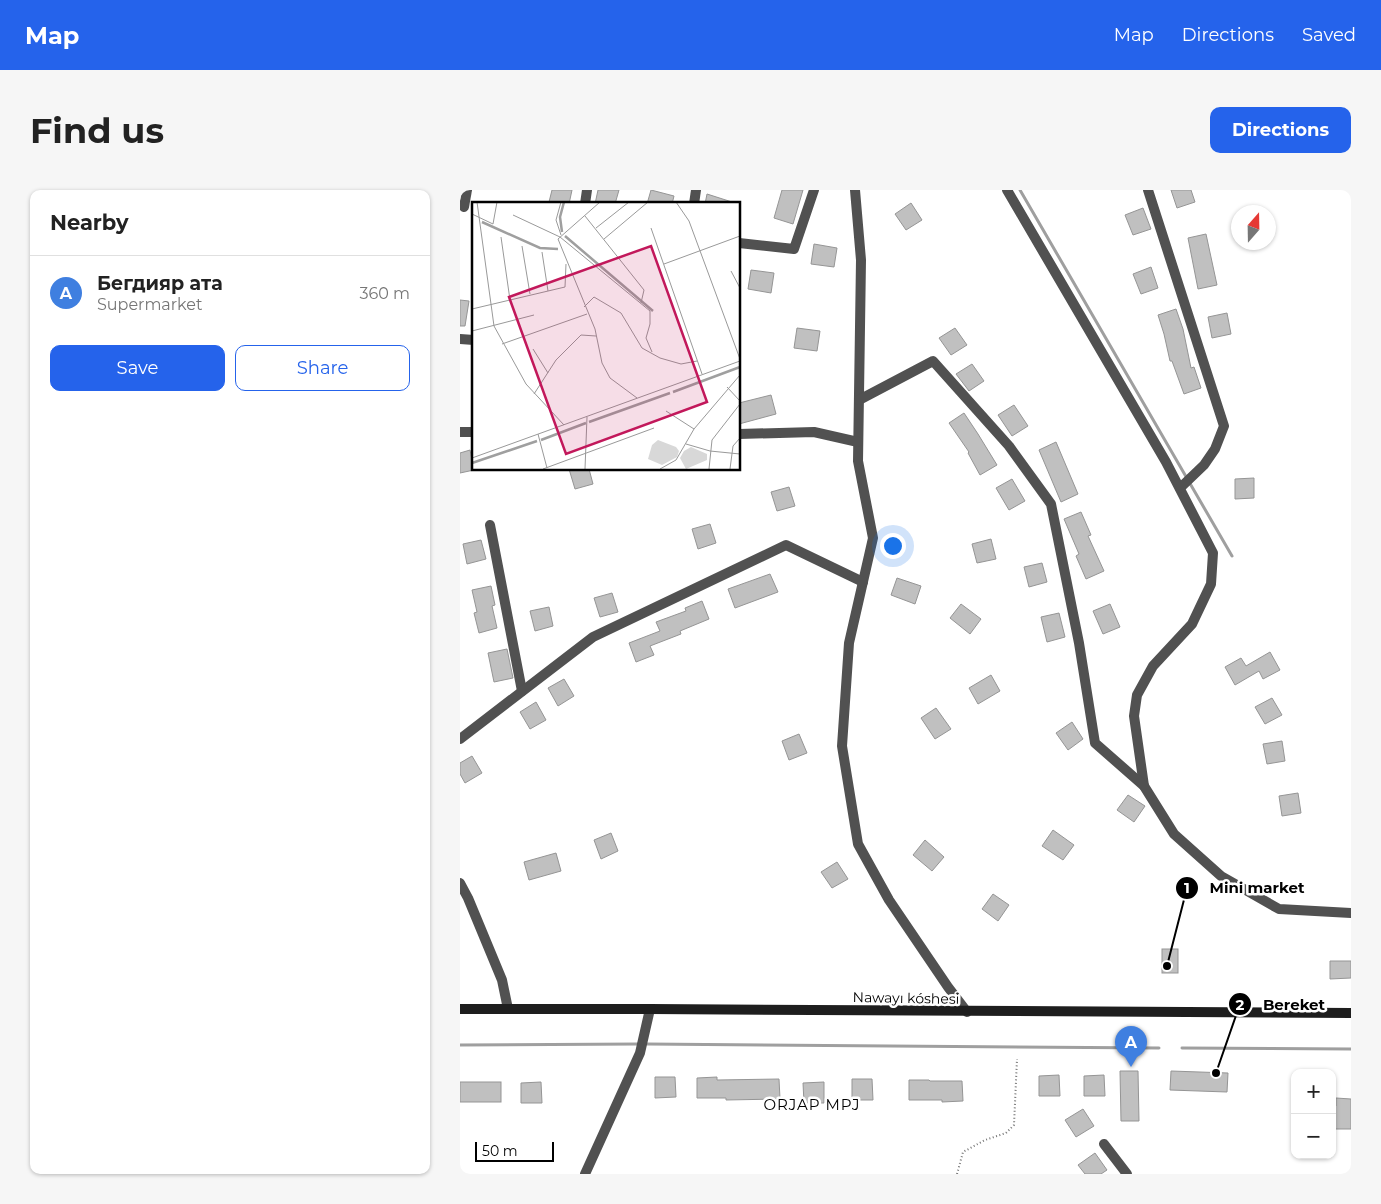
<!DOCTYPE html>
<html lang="en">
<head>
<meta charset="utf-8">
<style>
	body { margin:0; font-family:Montserrat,sans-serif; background:#f6f6f6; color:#222 }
	.controls { position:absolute; right:15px; bottom:15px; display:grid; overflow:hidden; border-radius:10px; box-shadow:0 1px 4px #0004 }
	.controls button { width:45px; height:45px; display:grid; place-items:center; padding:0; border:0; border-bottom:1px solid #e0e0e0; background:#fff; color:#222; font:25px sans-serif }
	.compass { position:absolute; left:771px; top:15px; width:45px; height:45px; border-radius:50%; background:#fff; box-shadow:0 1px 4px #0004; rotate:20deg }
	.scale { position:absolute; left:15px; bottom:12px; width:79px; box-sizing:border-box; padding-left:5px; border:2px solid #000; border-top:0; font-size:14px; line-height:18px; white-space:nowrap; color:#000; -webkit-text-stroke:4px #fff; paint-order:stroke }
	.you { position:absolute; left:432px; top:355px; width:18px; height:18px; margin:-12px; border:4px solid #fff; border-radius:50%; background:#1a73e8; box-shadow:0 0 0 8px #1a73e833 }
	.badge { display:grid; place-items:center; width:32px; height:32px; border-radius:50%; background:#2563eb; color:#fff; font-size:16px; font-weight:700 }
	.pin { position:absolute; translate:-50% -41px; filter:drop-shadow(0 1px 2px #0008) }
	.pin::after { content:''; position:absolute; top:26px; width:18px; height:15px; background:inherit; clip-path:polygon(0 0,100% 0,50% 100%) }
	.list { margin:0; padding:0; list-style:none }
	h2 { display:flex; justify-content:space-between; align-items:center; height:65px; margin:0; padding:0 20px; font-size:21px }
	h2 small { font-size:16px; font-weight:400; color:#767676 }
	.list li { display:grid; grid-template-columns:32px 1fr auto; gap:15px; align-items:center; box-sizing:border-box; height:75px; padding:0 20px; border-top:1px solid #e0e0e0 }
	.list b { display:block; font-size:19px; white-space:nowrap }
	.list p { margin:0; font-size:16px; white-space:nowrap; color:#767676 }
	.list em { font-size:16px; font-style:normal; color:#767676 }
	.actions { display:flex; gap:10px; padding:15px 20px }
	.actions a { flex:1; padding:11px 0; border:1px solid #2563eb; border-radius:10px; text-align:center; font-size:18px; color:#2563eb }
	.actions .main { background:#2563eb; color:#fff }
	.map { position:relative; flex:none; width:891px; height:984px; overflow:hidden; border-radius:10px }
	header { display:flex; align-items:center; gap:30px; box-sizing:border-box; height:70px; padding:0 25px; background:#2563eb; color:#fff }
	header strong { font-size:24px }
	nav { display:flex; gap:28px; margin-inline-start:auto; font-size:18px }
	.intro { display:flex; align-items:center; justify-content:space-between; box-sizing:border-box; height:120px; padding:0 30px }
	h1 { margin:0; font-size:35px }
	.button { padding:12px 22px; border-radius:10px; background:#2563eb; color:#fff; font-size:18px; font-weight:700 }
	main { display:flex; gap:30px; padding:0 30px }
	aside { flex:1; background:#fff; border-radius:10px; box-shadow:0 1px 4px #0004 }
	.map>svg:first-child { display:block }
</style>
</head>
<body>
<header>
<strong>Map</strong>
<nav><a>Map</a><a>Directions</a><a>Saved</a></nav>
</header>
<div class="intro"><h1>Find us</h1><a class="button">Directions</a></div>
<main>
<aside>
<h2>Nearby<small></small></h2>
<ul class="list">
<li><span class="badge" style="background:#3f7fe0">A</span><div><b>Бегдияр ата</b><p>Supermarket</p></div><em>360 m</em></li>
</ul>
<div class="actions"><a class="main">Save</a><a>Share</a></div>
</aside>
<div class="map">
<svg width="891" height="984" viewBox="0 0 891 984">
	<rect width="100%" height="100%" fill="#fff"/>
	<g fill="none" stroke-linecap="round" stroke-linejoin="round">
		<g stroke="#9f9f9f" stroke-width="3">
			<path d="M 560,0 L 772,366"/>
			<path d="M 187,854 L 699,858"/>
			<path d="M 0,855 L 178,854"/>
			<path d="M 722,858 L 891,859"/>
		</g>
	</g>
	<g fill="#c0c0c0" stroke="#959595">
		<path d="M 92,0 L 112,0 L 109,14 L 98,14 L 89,12 Z"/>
		<path d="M 138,0 L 159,0 L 155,14 L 135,14 Z"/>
		<path d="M 191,0 L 214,6 L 212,14 L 187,14 Z"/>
		<path d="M 322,0 L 343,0 L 333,34 L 314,28 Z"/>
		<path d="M 711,0 L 731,0 L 735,12 L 717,18 Z"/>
		<path d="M 247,4 L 272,12 L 272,14 L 245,14 Z"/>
		<path d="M 451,13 L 462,30 L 446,40 L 435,24 Z"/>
		<path d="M 683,18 L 691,39 L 673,45 L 665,25 Z"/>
		<path d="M 746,44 L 757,95 L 738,99 L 728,48 Z"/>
		<path d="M 354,54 L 377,58 L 374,77 L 351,74 Z"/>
		<path d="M 691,77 L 698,98 L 681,104 L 673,84 Z"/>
		<path d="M 291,80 L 314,83 L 311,103 L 288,99 Z"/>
		<path d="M 0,110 L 9,111 L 5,136 L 0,136 Z"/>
		<path d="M 716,119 L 723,139 L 731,178 L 734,177 L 741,198 L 724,204 L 712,171 L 710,171 L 704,144 L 698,125 Z"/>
		<path d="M 767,123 L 771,144 L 752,148 L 748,127 Z"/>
		<path d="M 337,138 L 360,141 L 357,161 L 334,158 Z"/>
		<path d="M 495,138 L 507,155 L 491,165 L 479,148 Z"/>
		<path d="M 512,174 L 524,191 L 509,201 L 496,184 Z"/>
		<path d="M 311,205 L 316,224 L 279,234 L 279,213 Z"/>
		<path d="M 554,215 L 568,236 L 552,246 L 538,225 Z"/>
		<path d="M 504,223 L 518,244 L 537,275 L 520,285 L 508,263 L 509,262 L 489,233 Z"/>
		<path d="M 596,252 L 618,304 L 601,312 L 579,260 Z"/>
		<path d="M 10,260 L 14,280 L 0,283 L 0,263 Z"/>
		<path d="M 109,279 L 129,279 L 133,294 L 115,299 Z"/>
		<path d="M 794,288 L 794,308 L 775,309 L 775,289 Z"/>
		<path d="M 552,289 L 565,311 L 549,320 L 536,298 Z"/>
		<path d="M 329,297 L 335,316 L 317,321 L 311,302 Z"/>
		<path d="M 621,322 L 631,345 L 628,346 L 644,381 L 626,389 L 616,366 L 619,364 L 604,329 Z"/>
		<path d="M 250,334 L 256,353 L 238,359 L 232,339 Z"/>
		<path d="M 531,349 L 536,369 L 517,373 L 512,354 Z"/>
		<path d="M 21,350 L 26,369 L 7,374 L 3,354 Z"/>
		<path d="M 582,373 L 587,392 L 569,397 L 564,377 Z"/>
		<path d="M 310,384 L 318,402 L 275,418 L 268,399 Z"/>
		<path d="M 437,388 L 461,396 L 455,414 L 431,405 Z"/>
		<path d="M 31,396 L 35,415 L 32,416 L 37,438 L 19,443 L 14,423 L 17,422 L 12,400 Z"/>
		<path d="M 152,403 L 158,422 L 140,427 L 134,408 Z"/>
		<path d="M 242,411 L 249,429 L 220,441 L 221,444 L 190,456 L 194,465 L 176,472 L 169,453 L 200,441 L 196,432 L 226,421 L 225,418 Z"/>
		<path d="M 501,414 L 521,429 L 510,444 L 490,428 Z"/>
		<path d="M 650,414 L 660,437 L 643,444 L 633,421 Z"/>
		<path d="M 89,417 L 93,436 L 75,441 L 70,421 Z"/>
		<path d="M 599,423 L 605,447 L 587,452 L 581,427 Z"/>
		<path d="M 47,459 L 53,488 L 34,492 L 28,463 Z"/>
		<path d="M 810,462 L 820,480 L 803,489 L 799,481 L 775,495 L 765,477 L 781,468 L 786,476 Z"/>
		<path d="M 531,485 L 540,501 L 518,514 L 509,498 Z"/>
		<path d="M 104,489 L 114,506 L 98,516 L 88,498 Z"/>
		<path d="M 812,508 L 822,525 L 805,534 L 795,517 Z"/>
		<path d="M 76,512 L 86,530 L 70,539 L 60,522 Z"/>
		<path d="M 476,518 L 491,539 L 475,549 L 461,528 Z"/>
		<path d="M 612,532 L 623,549 L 608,560 L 596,543 Z"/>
		<path d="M 339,544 L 347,563 L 329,570 L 322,551 Z"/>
		<path d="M 822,551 L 825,571 L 807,574 L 803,554 Z"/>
		<path d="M 12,566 L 22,583 L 5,593 L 0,584 L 0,573 Z"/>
		<path d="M 838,603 L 841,623 L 822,626 L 819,606 Z"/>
		<path d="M 668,605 L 685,616 L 674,632 L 657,620 Z"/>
		<path d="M 593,640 L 614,655 L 603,670 L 582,656 Z"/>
		<path d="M 151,643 L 158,661 L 141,669 L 134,650 Z"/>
		<path d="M 465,650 L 484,667 L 472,681 L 453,665 Z"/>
		<path d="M 96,663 L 101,681 L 69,690 L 64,672 Z"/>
		<path d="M 377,672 L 388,689 L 372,698 L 361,682 Z"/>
		<path d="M 533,704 L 549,715 L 538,731 L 522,719 Z"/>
		<rect x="702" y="759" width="16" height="24"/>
		<path d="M 870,771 L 891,771 L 891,788 L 870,789 Z"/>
		<path d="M 660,881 L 678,881 L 679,931 L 661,931 Z"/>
		<path d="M 711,881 L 768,883 L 767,902 L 710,900 Z"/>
		<path d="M 599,885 L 600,906 L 579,906 L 579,886 Z"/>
		<path d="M 644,885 L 645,906 L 624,906 L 624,886 Z"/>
		<path d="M 195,887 L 215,887 L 216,907 L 195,908 Z"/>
		<path d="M 257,887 L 257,890 L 319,889 L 320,909 L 266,910 L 266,908 L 237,908 L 237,888 Z"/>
		<path d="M 392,889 L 412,889 L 413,910 L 392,910 Z"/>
		<path d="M 449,890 L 469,890 L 470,891 L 502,891 L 503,911 L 482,912 L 482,910 L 449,910 Z"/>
		<rect x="0" y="892" width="41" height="20"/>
		<path d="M 81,892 L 82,913 L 61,913 L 61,893 Z"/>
		<path d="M 364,892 L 364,913 L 344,913 L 343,893 Z"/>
		<path d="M 876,908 L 891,909 L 891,939 L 872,939 L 872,916 L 876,916 Z"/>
		<path d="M 623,919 L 634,936 L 616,947 L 605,930 Z"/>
		<path d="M 635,963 L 647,980 L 641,984 L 625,984 L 618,975 Z"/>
	</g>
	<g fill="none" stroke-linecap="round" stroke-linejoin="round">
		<path stroke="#737373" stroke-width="2" stroke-dasharray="1 2.5" stroke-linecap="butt" d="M 497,984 L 503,962 L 525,950 L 546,943 L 554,935 L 557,869"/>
		<g stroke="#515151" stroke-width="10">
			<path d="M 395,0 L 401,70 L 398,271 L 413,348 L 389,453 L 382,556 L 398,654 L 429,710 L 488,797 L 507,822"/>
			<path d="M 547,0 L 706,272 L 753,363 L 751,394 L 732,434 L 693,476 L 677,505 L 674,526 L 684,596"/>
			<path d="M 688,0 L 764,236 L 755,259 L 744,275 L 720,298"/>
			<path d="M 125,14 L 127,0"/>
			<path d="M 234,14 L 236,0"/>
			<path d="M 4,17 L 7,0"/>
			<path d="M 279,53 L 334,59 L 354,0"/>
			<path d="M 0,149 L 14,150"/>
			<path d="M 399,210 L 473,171 L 549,256 L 591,314 L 619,453 L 635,553 L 684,596 L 714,644 L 761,686 L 819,719 L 891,723"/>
			<path d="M 0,242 L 14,242"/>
			<path d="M 279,244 L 354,242 L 398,252"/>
			<path d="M 30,335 L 62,501"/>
			<path d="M 0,549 L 133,447 L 326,355 L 403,392"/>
			<path d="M 0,693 L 8,708 L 42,790 L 48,819"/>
			<path d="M 644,954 L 667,984"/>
			<path d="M 125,984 L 180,863 L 190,819"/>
		</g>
		<path stroke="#1e1e1e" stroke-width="10" d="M 0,819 L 190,819 L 891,823"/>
	</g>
	<g text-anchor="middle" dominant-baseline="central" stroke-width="5" stroke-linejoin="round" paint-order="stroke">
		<g font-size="14" fill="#000" stroke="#fff">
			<text transform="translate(446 808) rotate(1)">Nawayı kóshesi</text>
		</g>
		<g font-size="15" letter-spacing="1" fill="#000" stroke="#fff">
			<text x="352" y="914">ORJAP MPJ</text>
		</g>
	</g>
	<g transform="translate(12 12)">
		<rect width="268" height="268" fill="#fff"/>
		<path d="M 186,238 L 204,245 L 207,249 L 205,255 L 190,263 L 176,257 L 180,243 ZM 219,245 L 235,252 L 235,258 L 214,267 L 208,256 L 212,249 Z" fill="#d8d8d8"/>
		<path fill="none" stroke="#9f9f9f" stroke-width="2.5" d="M 10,20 L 68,46 L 86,47M 90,30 L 88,15 L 92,0M 93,34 L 181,109M 201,190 L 268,165M 117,220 L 198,191M 69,238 L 114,221M 0,261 L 65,239"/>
		<path fill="none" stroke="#999" stroke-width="1" d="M 5,0 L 22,124 L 54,182 L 92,223M 128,0 L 86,37 L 123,127 L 130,161 L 138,176 L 165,196M 204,0 L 217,19 L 268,157M 0,12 L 21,22 L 25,0M 41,13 L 88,35 L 178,109 L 178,122 L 174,136 L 180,150M 113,14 L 172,88 L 169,101M 124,26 L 157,0M 179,26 L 230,172M 89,33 L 84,18 L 89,0M 29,35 L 38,98M 132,37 L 176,0M 50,44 L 58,92M 70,50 L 76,89M 192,62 L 268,34M 259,69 L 268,86M 112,105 L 122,95 L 149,111 L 170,146 L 188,156 L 209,162 L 225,159M 0,107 L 93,85 L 94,62M 0,129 L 62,113M 30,142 L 115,112M 61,147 L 76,171M 255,185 L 268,199M 62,192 L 84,158 L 109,133 L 124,134M 194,209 L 222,227M 66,232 L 75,266M 214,242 L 238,249 L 268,252M 0,256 L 268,159M 71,267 L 182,226M 113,267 L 115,215M 188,267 L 204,258 L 222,227 L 268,173M 237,267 L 240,238 L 268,202M 258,267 L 261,244 L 268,236"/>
		<path fill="#c2185b" fill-opacity="0.15" stroke="#c2185b" stroke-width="2.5" d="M 179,44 L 235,200 L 94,252 L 37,95 Z"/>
		<rect width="268" height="268" fill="none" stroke="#000" stroke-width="2.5"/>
	</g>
	<path fill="none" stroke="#000" stroke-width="2" d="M707 776L727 698M756 883L780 814"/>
	<g fill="#000" stroke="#fff" stroke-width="2">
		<circle cx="707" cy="776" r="5"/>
		<circle cx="756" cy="883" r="5"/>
		<circle cx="727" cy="698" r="12"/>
		<circle cx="780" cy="814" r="12"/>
	</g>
	<g font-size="15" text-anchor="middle" font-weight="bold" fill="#fff">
		<text x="727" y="703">1</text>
		<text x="780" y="820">2</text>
	</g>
	<g font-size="15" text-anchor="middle" font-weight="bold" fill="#000" stroke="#fff" stroke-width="5" stroke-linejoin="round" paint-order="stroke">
		<text x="797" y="703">Mini market</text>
		<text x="834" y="820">Bereket</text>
	</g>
</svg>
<div class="controls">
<button>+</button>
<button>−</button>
</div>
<svg class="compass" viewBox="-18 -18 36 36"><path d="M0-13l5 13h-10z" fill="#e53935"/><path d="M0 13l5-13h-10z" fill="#767676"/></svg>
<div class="scale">50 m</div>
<div class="you"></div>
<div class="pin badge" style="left:671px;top:877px;background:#3f7fe0">A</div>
</div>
</main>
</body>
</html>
